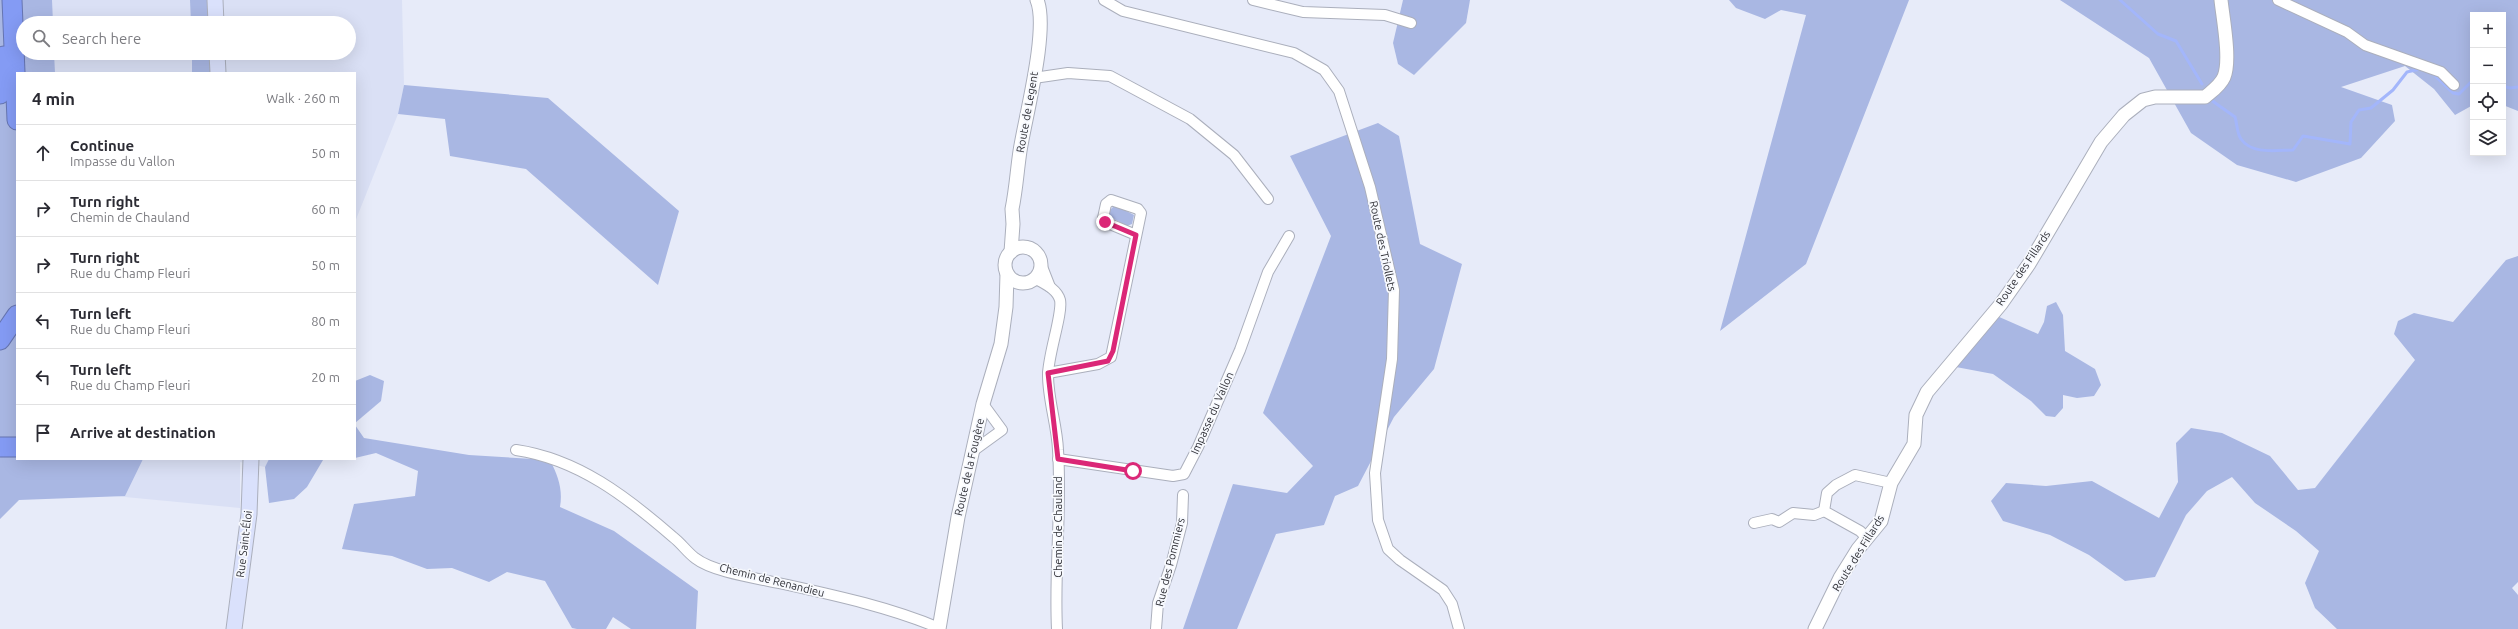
<!DOCTYPE html>
<html lang="en">
<head>
<meta charset="utf-8">
<style>
	body { margin:0; font-family:Ubuntu,sans-serif; background:#f7f7f7; color:#2b2b33 }
	.controls { position:absolute; right:12px; top:12px; display:grid; overflow:hidden; border-radius:0px; box-shadow:0 4px 16px #0002 }
	.controls button { width:36px; height:36px; display:grid; place-items:center; padding:0; border:0; border-bottom:1px solid #e1e1e2; background:#fff; color:#2b2b33; font:20px sans-serif }
	.stop { position:absolute; width:12px; height:12px; margin:-9px; border:3px solid #db2777; border-radius:50%; background:#fff }
	.stop.end { background:#db2777; border-color:#fff; box-shadow:0 1px 4px #0008 }
	.list { margin:0; padding:0; list-style:none }
	h2 { display:flex; justify-content:space-between; align-items:center; height:52px; margin:0; padding:0 16px; font-size:17px }
	h2 small { font-size:13px; font-weight:400; color:#7c7c81 }
	.list li { display:grid; grid-template-columns:26px 1fr auto; gap:12px; align-items:center; box-sizing:border-box; height:56px; padding:0 16px; border-top:1px solid #e1e1e2 }
	.list b { display:block; font-size:15px; white-space:nowrap }
	.list p { margin:0; font-size:13px; white-space:nowrap; color:#7c7c81 }
	.list em { font-size:13px; font-style:normal; color:#7c7c81 }
	.icon { flex:none; width:22px; height:22px; fill:none; stroke:currentColor; stroke-width:2; stroke-linecap:round; stroke-linejoin:round }
	.map { position:relative; flex:none; width:2518px; height:629px; overflow:hidden }
	.search { position:absolute; background:#fff; box-shadow:0 4px 16px #0002; left:16px; top:16px; width:340px; height:44px; display:flex; align-items:center; gap:10px; box-sizing:border-box; padding:0 14px; border-radius:22px; color:#7c7c81; font-size:15px }
	.panel { position:absolute; background:#fff; box-shadow:0 4px 16px #0002; left:16px; top:72px; width:340px; height:388px; border-radius:0px }
	.map>svg:first-child { display:block }
</style>
</head>
<body>
<div class="map">
<svg width="2518" height="629" viewBox="0 0 2518 629">
	<rect width="100%" height="100%" fill="#e7ebf9"/>
	<path fill="#dae0f5" fill-rule="evenodd" d="M 0,0 L 402,0 L 404,85 L 398,114 L 355,222 L 355,73 L 17,73 L 17,459 L 269,459 L 265,467 L 240,462 L 240,508 L 0,485 ZM 23,23 L 349,23 L 349,53 L 23,53 Z"/>
	<g fill="#a9b7e3">
		<path d="M 0,0 L 52,0 L 53,23 L 23,23 L 23,53 L 54,53 L 55,73 L 17,73 L 17,459 L 143,459 L 125,496 L 19,500 L 0,519 Z"/>
		<path d="M 190,0 L 208,0 L 209,23 L 191,23 Z"/>
		<path d="M 1403,0 L 1470,0 L 1466,23 L 1414,75 L 1398,64 L 1393,43 Z"/>
		<path d="M 1729,0 L 1909,0 L 1806,264 L 1720,331 L 1806,15 L 1781,10 L 1765,19 L 1736,8 Z"/>
		<path d="M 2060,0 L 2518,0 L 2518,111 L 2503,105 L 2503,15 L 2473,15 L 2473,105 L 2455,115 L 2434,89 L 2405,66 L 2341,87 L 2392,105 L 2395,121 L 2361,158 L 2296,182 L 2237,165 L 2191,133 L 2149,58 Z"/>
		<path d="M 192,53 L 211,53 L 212,73 L 192,73 Z"/>
		<path d="M 404,85 L 548,98 L 679,211 L 658,285 L 526,169 L 450,156 L 445,119 L 398,114 Z"/>
		<path d="M 1378,123 L 1399,136 L 1420,244 L 1462,264 L 1434,369 L 1394,417 L 1358,486 L 1335,496 L 1324,525 L 1276,534 L 1237,629 L 1183,629 L 1233,484 L 1287,493 L 1313,466 L 1263,413 L 1331,236 L 1290,156 Z"/>
		<path d="M 1115,205 L 1134,215 L 1132,224 L 1127,226 L 1110,217 L 1109,211 Z"/>
		<path d="M 2518,256 L 2518,582 L 2512,588 L 2518,595 L 2518,629 L 2337,629 L 2315,608 L 2305,583 L 2319,551 L 2296,531 L 2255,503 L 2232,477 L 2207,491 L 2186,515 L 2155,577 L 2125,581 L 2089,555 L 2050,535 L 2003,521 L 1991,501 L 2006,483 L 2046,486 L 2092,481 L 2159,518 L 2178,482 L 2176,443 L 2191,428 L 2222,433 L 2270,456 L 2298,490 L 2315,488 L 2415,360 L 2394,334 L 2398,321 L 2414,313 L 2453,322 L 2506,260 Z"/>
		<path d="M 2056,302 L 2063,315 L 2065,351 L 2095,369 L 2101,385 L 2094,396 L 2077,398 L 2063,395 L 2063,408 L 2055,417 L 2046,416 L 2031,401 L 1993,374 L 1956,367 L 1997,316 L 2038,334 L 2044,322 L 2047,306 Z"/>
		<path d="M 370,375 L 384,381 L 381,401 L 355,423 L 355,381 Z"/>
		<path d="M 355,425 L 364,438 L 469,455 L 550,460 C 558,476 563,489 560,507 L 614,531 L 698,591 L 696,629 L 631,629 L 613,617 L 606,629 L 577,629 L 572,628 L 545,581 L 507,572 L 489,582 L 452,568 L 427,569 L 392,556 L 342,549 L 354,504 L 415,496 L 418,471 L 376,453 L 355,458 Z"/>
		<path d="M 269,459 L 342,459 L 323,460 L 307,487 L 294,499 L 269,503 L 265,467 Z"/>
	</g>
	<g fill="none" stroke-linecap="round" stroke-linejoin="round">
		<g stroke="#a3b6fb" stroke-width="3">
			<path d="M 2120,0 L 2158,34 L 2176,41 L 2202,84"/>
			<path d="M 2431,72 L 2453,93 L 2459,94 L 2473,80"/>
			<path d="M 2503,86 L 2510,88 L 2518,87"/>
			<path d="M 2211,100 L 2235,117 C 2237,123 2237,134 2241,139 C 2252,155 2277,150 2293,150 L 2303,136 L 2350,144 L 2351,122 L 2359,110 L 2371,108 L 2393,90 L 2407,72 L 2420,69"/>
		</g>
		<g stroke="#abafbc" stroke-width="12">
			<g id="minor">
				<path d="M 1104,0 L 1123,11 L 1294,53 L 1324,70 L 1339,91 L 1370,187 L 1394,290 L 1392,359 L 1375,473 L 1378,520 L 1388,549 L 1400,560 L 1443,590 L 1452,604 L 1459,629"/>
				<path d="M 1253,0 L 1303,12 L 1385,15 L 1411,23"/>
				<path d="M 2278,0 L 2347,32 L 2365,45 L 2441,72 L 2454,85"/>
				<path d="M 1034,78 L 1068,73 L 1110,76 L 1190,119 L 1234,155 L 1268,199"/>
				<path d="M 1041,264 L 1050,287"/>
				<path d="M 1036,279 C 1045,284 1057,289 1060,300 C 1063,313 1048,355 1048,375 C 1048,400 1057,425 1058,450 C 1062,509 1054,570 1057,629"/>
				<path d="M 1048,373 L 1098,364 L 1111,357 L 1141,213 L 1138,209 L 1111,200 L 1106,204 L 1103,218 L 1105,222 L 1136,235"/>
				<path d="M 516,450 C 578,459 627,497 673,537 C 681,543 687,552 695,558 C 714,573 763,579 788,585 C 838,596 892,608 939,628"/>
				<path d="M 973,451 L 1002,430 L 983,404"/>
				<path d="M 1058,459 L 1173,476 L 1184,474 L 1198,447 L 1240,350 L 1268,272 L 1289,236"/>
				<path d="M 1754,523 L 1772,519 L 1779,522 L 1793,513 L 1814,515 L 1824,511"/>
				<path d="M 1867,538 L 1860,531 L 1824,511 L 1827,493 L 1836,485 L 1855,475 L 1891,483"/>
				<path d="M 1156,629 L 1158,603 L 1171,565 L 1182,523 L 1183,495"/>
			</g>
		</g>
		<g stroke="#abafbc" stroke-width="15">
			<g id="tertiary">
				<circle cx="1023" cy="265" r="18"/>
				<path d="M 1011,252 L 1013,224 L 1012,209 C 1016,190 1017,171 1020,151 C 1025,118 1049,29 1037,0"/>
				<path d="M 939,629 L 958,517 L 983,404 L 1001,344 L 1006,307 L 1007,274"/>
				<path d="M 1815,629 L 1840,578 L 1858,549 L 1881,521 L 1891,483 L 1914,444 L 1916,415 L 1927,392 L 2001,304 L 2029,264 L 2101,142 L 2124,115 L 2143,100 L 2155,97 L 2205,97 C 2212,91 2220,86 2224,77 C 2231,60 2223,19 2221,0"/>
			</g>
		</g>
		<g stroke="#abafbc" stroke-width="17">
			<g id="secondary">
				<path d="M 215,0 L 216,23"/>
				<path d="M 217,53 L 218,73"/>
				<path d="M 234,629 L 249,514 L 251,459"/>
			</g>
		</g>
		<g stroke="#6675b1" stroke-width="21">
			<g id="motorway">
				<path d="M 12,0 L 17,120"/>
				<path d="M 0,94 L 4,56"/>
				<path d="M 0,340 L 17,315"/>
				<path d="M 0,447 L 17,447"/>
			</g>
		</g>
		<use href="#minor" stroke="#fff" stroke-width="10"/>
		<use href="#tertiary" stroke="#fff" stroke-width="13"/>
		<use href="#secondary" stroke="#dae1fc" stroke-width="15"/>
		<use href="#motorway" stroke="#849bf4" stroke-width="19"/>
	</g>
	<g fill="none" stroke-linecap="round" stroke-linejoin="round">
		<path stroke="#db2777" stroke-width="5" d="M 1105,222 L 1136,235 L 1113,351 L 1108,361 L 1048,373 L 1058,459 L 1133,471"/>
	</g>
	<g text-anchor="middle" dominant-baseline="central" stroke-width="3.5" stroke-linejoin="round" paint-order="stroke">
		<g font-size="11" fill="#2e2f35" stroke="#f7f9fe">
			<text transform="translate(1027 112) rotate(-80)">Route de Legent</text>
			<text transform="translate(1383 246) rotate(78)">Route des Triollets</text>
			<text transform="translate(2023 268) rotate(-56)">Route des Fillards</text>
			<text transform="translate(1212 413) rotate(-66)">Impasse du Vallon</text>
			<text transform="translate(969 467) rotate(-77)">Route de la Fougère</text>
			<text transform="translate(1058 527) rotate(-90)">Chemin de Chauland</text>
			<text transform="translate(244 544) rotate(-83)">Rue Saint-Éloi</text>
			<text transform="translate(1858 553) rotate(-58)">Route des Fillards</text>
			<text transform="translate(1170 562) rotate(-76)">Rue des Pommiers</text>
			<text transform="translate(772 580) rotate(14)">Chemin de Renandieu</text>
		</g>
	</g>
</svg>
<div class="controls">
<button>+</button>
<button>−</button>
<button><svg class="icon" aria-label="locate" viewBox="0 0 24 24"><circle cx="12" cy="12" r="6"/><path d="M12 2v4M12 18v4M2 12h4M18 12h4"/></svg></button>
<button><svg class="icon" aria-label="layers" viewBox="0 0 24 24"><path d="M12 4l9 5-9 5-9-5zM3 14l9 5 9-5"/></svg></button>
</div>
<div class="stop" style="left:1133px;top:471px"></div>
<div class="stop end" style="left:1105px;top:222px"></div>
<div class="search"><svg class="icon" aria-label="search" viewBox="0 0 24 24"><circle cx="10" cy="10" r="6"/><path d="M15 15l6 6"/></svg>Search here</div>
<section class="panel">
<h2>4 min<small>Walk · 260 m</small></h2>
<ul class="list">
<li><svg class="icon" aria-label="ahead" viewBox="0 0 24 24"><path d="M12 20V5M6 11l6-6 6 6"/></svg><div><b>Continue</b><p>Impasse du Vallon</p></div><em>50 m</em></li>
<li><svg class="icon" aria-label="right" viewBox="0 0 24 24"><path d="M7 20v-9h11M14 6l5 5-5 5"/></svg><div><b>Turn right</b><p>Chemin de Chauland</p></div><em>60 m</em></li>
<li><svg class="icon" aria-label="right" viewBox="0 0 24 24"><path d="M7 20v-9h11M14 6l5 5-5 5"/></svg><div><b>Turn right</b><p>Rue du Champ Fleuri</p></div><em>50 m</em></li>
<li><svg class="icon" aria-label="left" viewBox="0 0 24 24"><path d="M17 20v-9H6M10 6l-5 5 5 5"/></svg><div><b>Turn left</b><p>Rue du Champ Fleuri</p></div><em>80 m</em></li>
<li><svg class="icon" aria-label="left" viewBox="0 0 24 24"><path d="M17 20v-9H6M10 6l-5 5 5 5"/></svg><div><b>Turn left</b><p>Rue du Champ Fleuri</p></div><em>20 m</em></li>
<li><svg class="icon" aria-label="arrive" viewBox="0 0 24 24"><path d="M6 21V4h12l-3 4 3 4H6"/></svg><div><b>Arrive at destination</b></div></li>
</ul>
</section>
</div>
</body>
</html>
